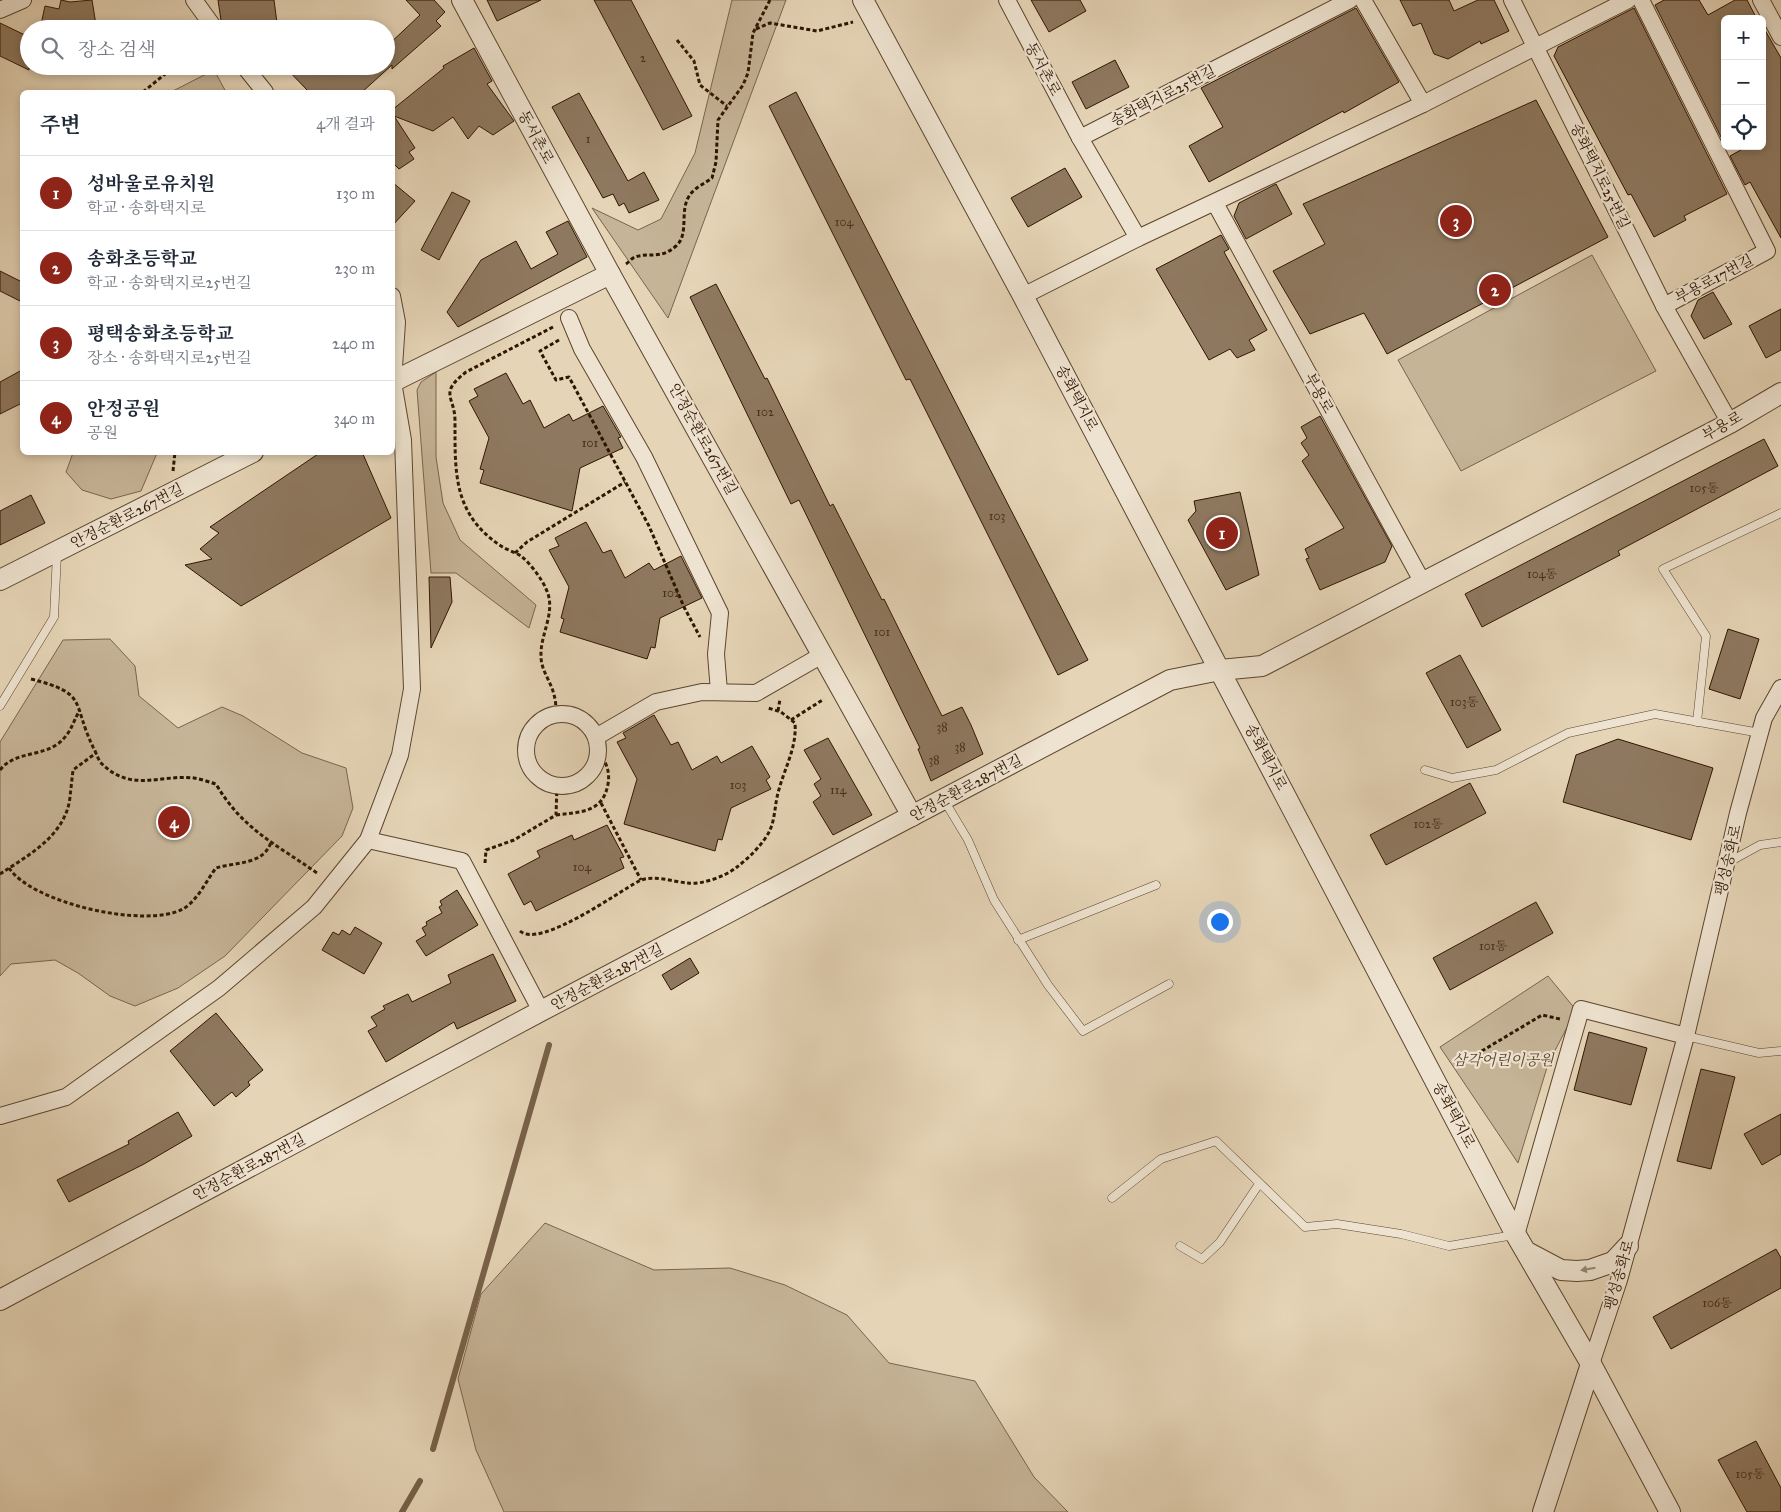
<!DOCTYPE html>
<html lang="ko">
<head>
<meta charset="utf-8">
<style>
	body { margin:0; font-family:"IM FELL Great Primer","Noto Serif KR",serif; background:#f2f2f3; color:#1f2937 }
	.controls { position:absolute; right:15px; top:15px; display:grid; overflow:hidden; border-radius:8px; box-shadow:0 2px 8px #0003 }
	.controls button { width:45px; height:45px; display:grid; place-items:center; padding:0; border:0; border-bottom:1px solid #e0e1e3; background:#fff; color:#1f2937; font:25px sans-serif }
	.you { position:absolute; left:1219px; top:921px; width:18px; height:18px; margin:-12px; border:4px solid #fff; border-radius:50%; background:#1a73e8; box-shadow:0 0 0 8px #1a73e833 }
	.badge { display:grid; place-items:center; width:32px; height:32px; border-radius:50%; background:#8f2418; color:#fff; font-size:16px; font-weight:700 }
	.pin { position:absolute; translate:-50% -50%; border:2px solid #fff; box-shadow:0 1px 5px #0006 }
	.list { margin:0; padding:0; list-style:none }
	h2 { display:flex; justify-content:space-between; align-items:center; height:65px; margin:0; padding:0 20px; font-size:21px }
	h2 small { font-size:16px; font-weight:400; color:#747a83 }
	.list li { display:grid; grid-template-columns:32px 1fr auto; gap:15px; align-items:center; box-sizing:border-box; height:75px; padding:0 20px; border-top:1px solid #e0e1e3 }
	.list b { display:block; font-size:19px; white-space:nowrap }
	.list p { margin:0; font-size:16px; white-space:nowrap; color:#747a83 }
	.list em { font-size:16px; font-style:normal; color:#747a83 }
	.icon { flex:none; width:28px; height:28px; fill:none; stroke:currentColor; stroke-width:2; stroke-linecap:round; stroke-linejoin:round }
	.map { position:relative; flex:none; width:1781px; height:1512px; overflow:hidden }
	.search { position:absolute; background:#fff; box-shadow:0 2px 8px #0003; left:20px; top:20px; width:375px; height:55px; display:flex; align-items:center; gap:12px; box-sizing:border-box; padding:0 18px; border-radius:28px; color:#747a83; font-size:19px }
	.panel { position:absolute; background:#fff; box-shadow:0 2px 8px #0003; left:20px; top:90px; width:375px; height:365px; border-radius:8px }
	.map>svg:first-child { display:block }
</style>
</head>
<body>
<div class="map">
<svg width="1781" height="1512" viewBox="0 0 1781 1512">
	<rect width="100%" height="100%" fill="#e5d4b6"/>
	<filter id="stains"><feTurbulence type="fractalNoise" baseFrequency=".004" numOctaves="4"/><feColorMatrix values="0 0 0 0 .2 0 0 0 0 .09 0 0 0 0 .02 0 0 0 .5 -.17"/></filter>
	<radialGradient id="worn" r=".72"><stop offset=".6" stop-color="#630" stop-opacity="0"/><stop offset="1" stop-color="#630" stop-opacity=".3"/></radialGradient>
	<g fill="#c6b497" stroke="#7a644c">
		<path d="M 732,0 L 786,0 L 668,318 L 592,208 L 638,230 L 661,219 L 695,153 Z"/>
		<path d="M 214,70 L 226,92 L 171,92 Z"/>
		<path d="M 1592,255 L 1656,371 L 1461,471 L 1398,360 Z"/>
		<path d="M 436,372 L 436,457 L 443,503 L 460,540 L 536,605 L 529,628 L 456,573 L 431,573 L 417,390 L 421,382 Z"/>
		<path d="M 73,453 L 73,452 L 157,453 L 141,491 L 111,499 L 82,490 L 66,472 Z"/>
		<path d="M 110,639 L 135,666 L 139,696 L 178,728 L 222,707 L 243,716 L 302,753 L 346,768 L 353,808 L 342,836 L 225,956 L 178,988 L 135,1006 L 110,996 L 78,973 L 55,960 L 11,964 L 0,976 L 0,742 L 63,640 Z"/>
		<path d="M 1548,976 L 1576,1010 L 1548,1064 L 1518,1163 L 1440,1047 Z"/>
		<path d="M 545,1223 L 654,1270 L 730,1268 L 785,1285 L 847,1315 L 889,1363 L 975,1381 L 1034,1477 L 1068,1512 L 504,1512 L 476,1450 L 458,1379 L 481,1294 Z"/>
	</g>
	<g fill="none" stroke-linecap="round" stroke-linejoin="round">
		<g stroke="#776148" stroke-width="6">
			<path d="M 433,1449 L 549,1045"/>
			<path d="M 402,1512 L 420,1481"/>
		</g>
	</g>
	<g fill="#8e785f" stroke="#2f1500">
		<path d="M 61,0 L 70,2 L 92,0 L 96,25 L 79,29 L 40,29 L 45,6 L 59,9 Z"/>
		<path d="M 218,0 L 274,0 L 277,23 L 272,29 L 225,29 L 221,20 Z"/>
		<path d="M 406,0 L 434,0 L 445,12 L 436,21 L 441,26 L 392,69 L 392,65 L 362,92 L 309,92 L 284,66 L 325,66 L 331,73 L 338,66 L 386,66 L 386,47 L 420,15 Z"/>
		<path d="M 487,0 L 541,0 L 497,21 Z"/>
		<path d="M 594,0 L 631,0 L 692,116 L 663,130 Z"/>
		<path d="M 1031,0 L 1080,0 L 1086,11 L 1049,32 Z"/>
		<path d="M 1400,0 L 1449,0 L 1454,11 L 1478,0 L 1494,0 L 1509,31 L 1481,44 L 1480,41 L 1448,59 L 1434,54 L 1421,23 L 1413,26 Z"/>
		<path d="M 1664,0 L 1699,0 L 1708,15 L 1735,0 L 1747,0 L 1757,19 L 1725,19 L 1725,145 L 1655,5 Z"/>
		<path d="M 1356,8 L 1399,82 L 1344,113 L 1343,111 L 1209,182 L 1189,146 L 1223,127 L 1201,88 Z"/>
		<path d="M 1634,8 L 1727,194 L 1684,216 L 1686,220 L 1654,237 L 1631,194 L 1628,195 L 1554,56 L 1558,47 Z"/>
		<path d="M 0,23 L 29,37 L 29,70 L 0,56 Z"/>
		<path d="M 1762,25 L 1781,58 L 1781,238 L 1750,182 L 1745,185 L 1730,156 L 1748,146 L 1762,146 Z"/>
		<path d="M 474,48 L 492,81 L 487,84 L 514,121 L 493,135 L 479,126 L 468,139 L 453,117 L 433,131 L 394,116 L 415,148 L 409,152 L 414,159 L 399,169 L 392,162 L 392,110 L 444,68 L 443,66 Z"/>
		<path d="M 1115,60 L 1129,87 L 1086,109 L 1072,82 Z"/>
		<path d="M 796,92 L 1088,660 L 1058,675 L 910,379 L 906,380 L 769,106 Z"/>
		<path d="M 579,93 L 628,181 L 644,172 L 659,200 L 629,213 L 624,203 L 619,206 L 613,194 L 603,198 L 552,107 Z"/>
		<path d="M 1536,100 L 1608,237 L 1387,354 L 1364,313 L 1310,334 L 1273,271 L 1325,244 L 1303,204 Z"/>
		<path d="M 1065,168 L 1082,197 L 1028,227 L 1011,198 Z"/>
		<path d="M 392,182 L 415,201 L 392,226 Z"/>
		<path d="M 1276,184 L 1292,214 L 1246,239 L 1234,216 L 1239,203 Z"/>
		<path d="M 452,192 L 470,201 L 439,260 L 421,250 Z"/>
		<path d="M 568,221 L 587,257 L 458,327 L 447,312 L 481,260 L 516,241 L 531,269 L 558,254 L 546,232 Z"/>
		<path d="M 1221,235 L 1229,249 L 1224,252 L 1267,330 L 1249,340 L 1255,350 L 1237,358 L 1230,349 L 1209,360 L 1156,269 Z"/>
		<path d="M 0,271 L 22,282 L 22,302 L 0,291 Z"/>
		<path d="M 716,284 L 765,379 L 767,378 L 830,506 L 833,504 L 882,600 L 884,599 L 942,716 L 962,707 L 971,725 L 983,754 L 931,781 L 918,749 L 920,748 L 799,500 L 791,504 L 690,297 Z"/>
		<path d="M 1713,292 L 1732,324 L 1704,339 L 1691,316 L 1698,300 Z"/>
		<path d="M 1781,309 L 1781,350 L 1766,358 L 1749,326 Z"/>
		<path d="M 22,370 L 22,403 L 0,414 L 0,382 Z"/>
		<path d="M 506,373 L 523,404 L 530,400 L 544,428 L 569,414 L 573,421 L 603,406 L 621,437 L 618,438 L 623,448 L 580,468 L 572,511 L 480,483 L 484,470 L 480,469 L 489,438 L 469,401 L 478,396 L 474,389 Z"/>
		<path d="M 1320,416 L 1392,546 L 1385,562 L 1320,590 L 1306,559 L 1309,558 L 1305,549 L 1344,528 L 1302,461 L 1309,455 L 1301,443 L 1307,438 L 1301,427 Z"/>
		<path d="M 1764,439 L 1778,466 L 1618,551 L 1620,555 L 1482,627 L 1465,594 Z"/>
		<path d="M 321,452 L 362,452 L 391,518 L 241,606 L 185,565 L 212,559 L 200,549 L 219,533 L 210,527 Z"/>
		<path d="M 1240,492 L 1259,575 L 1226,590 L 1188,520 L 1196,511 L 1194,501 Z"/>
		<path d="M 31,495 L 45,523 L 0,545 L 0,511 Z"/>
		<path d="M 586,522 L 603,553 L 611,550 L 625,578 L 649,563 L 654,570 L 681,556 L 702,598 L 660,618 L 655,648 L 651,647 L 647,659 L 560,632 L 564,619 L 561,618 L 569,587 L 549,550 L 559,546 L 555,538 Z"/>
		<path d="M 429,577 L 450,577 L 452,602 L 431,648 Z"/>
		<path d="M 1728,629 L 1759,639 L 1740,699 L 1709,689 Z"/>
		<path d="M 1460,655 L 1501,730 L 1467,748 L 1426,673 Z"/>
		<path d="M 654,715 L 671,745 L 678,742 L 692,770 L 717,756 L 721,763 L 752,746 L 770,777 L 766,780 L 771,789 L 731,808 L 722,840 L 718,839 L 715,851 L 624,824 L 637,779 L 617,742 L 626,738 L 623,733 Z"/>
		<path d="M 828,738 L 872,815 L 833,835 L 813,802 L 821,796 L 814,784 L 821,779 L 804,750 Z"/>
		<path d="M 1618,739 L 1713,768 L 1691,840 L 1563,802 L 1576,755 Z"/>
		<path d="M 1470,783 L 1486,813 L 1386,865 L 1370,835 Z"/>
		<path d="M 607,825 L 624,857 L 620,858 L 624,868 L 536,911 L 531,901 L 524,905 L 508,874 L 540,857 L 537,851 L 572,835 L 574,840 Z"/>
		<path d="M 457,890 L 478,925 L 426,956 L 416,941 L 426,935 L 422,928 L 427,925 L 426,922 L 442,913 L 439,907 L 442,905 L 440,901 Z"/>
		<path d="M 1536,902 L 1553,933 L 1450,990 L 1433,958 Z"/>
		<path d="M 355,927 L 382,943 L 364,974 L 322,950 L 333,932 L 339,935 L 342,930 L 350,935 Z"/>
		<path d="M 493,954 L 516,1001 L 457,1029 L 454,1022 L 386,1062 L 368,1031 L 377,1026 L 371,1017 L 385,1009 L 383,1006 L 408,994 L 412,1002 L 451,983 L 448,975 Z"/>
		<path d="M 690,958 L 699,973 L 671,990 L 662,975 Z"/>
		<path d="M 216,1013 L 263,1070 L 248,1082 L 250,1085 L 236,1097 L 232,1092 L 214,1106 L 170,1051 Z"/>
		<path d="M 1589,1032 L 1647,1048 L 1631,1105 L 1574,1090 Z"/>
		<path d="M 1701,1069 L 1735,1077 L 1711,1169 L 1677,1161 Z"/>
		<path d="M 178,1112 L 192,1136 L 144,1164 L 69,1202 L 57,1180 L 129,1144 L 128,1141 Z"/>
		<path d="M 1781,1114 L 1781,1154 L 1762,1165 L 1744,1134 Z"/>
		<path d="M 1776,1249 L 1781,1258 L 1781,1288 L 1671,1349 L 1653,1317 Z"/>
		<path d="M 1756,1441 L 1781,1488 L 1781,1512 L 1747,1512 L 1718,1460 Z"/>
	</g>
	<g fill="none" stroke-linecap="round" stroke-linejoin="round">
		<g stroke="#5c452e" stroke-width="9">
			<g id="service">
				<path d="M 0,706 L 54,617 L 57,554"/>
				<path d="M 1697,722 L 1706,636 L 1663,569 L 1781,513"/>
				<path d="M 1425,770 L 1452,778 L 1496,770 L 1568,733 L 1655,714 L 1760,733"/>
				<path d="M 944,800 L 968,840 L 994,900 L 1048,985 L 1083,1031 L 1169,984"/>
				<path d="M 1729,862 L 1760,845 L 1781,842"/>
				<path d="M 1018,940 L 1156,885"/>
				<path d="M 1686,1036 L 1759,1053 L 1781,1051"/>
				<path d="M 1112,1198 L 1161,1159 L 1216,1141 L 1305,1227 L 1337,1224 L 1401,1234 L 1449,1246 L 1514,1235"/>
				<path d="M 1180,1246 L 1202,1259 L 1220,1242 L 1259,1184"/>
			</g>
		</g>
		<g stroke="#5c452e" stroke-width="18">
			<g id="minor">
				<path d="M 194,0 L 215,29"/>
				<path d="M 1007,0 L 1080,138 L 1138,238"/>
				<path d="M 1363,0 L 1423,104"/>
				<path d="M 1512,0 L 1664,306"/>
				<path d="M 1641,0 L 1767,251 L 1664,306 L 1730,423"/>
				<path d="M 1761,0 L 1781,37"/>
				<path d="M 0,10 L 23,0"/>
				<path d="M 244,66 L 265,92"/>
				<path d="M 1080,138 L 1350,0"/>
				<path d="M 1215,203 L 1423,583"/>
				<path d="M 1023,296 L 1138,238 L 1423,104 L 1628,0"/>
				<path d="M 569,318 L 582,349 L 644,457 L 720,613 L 716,654 L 719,692"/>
				<circle cx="562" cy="750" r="36"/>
				<path d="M 596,737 L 656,702 L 702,692 L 756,693 L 822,655"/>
				<path d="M 368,840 L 462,861 L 541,1011"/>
				<path d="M 0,1116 L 66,1097 L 219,988 L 314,907 L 368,840 L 400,755 L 412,689 L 403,440 L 393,382 L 397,322 L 392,296"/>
				<path d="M 1516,1235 L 1581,1009 L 1686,1036"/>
				<path d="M 1591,1364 L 1619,1280 L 1686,1036 L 1738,813 L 1764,718 L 1781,688"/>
			</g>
		</g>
		<g stroke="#5c452e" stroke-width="22">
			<g id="tertiary">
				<path d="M 462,0 L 610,274 L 912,816"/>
				<path d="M 863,0 L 1023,296 L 1516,1235 L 1591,1364 L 1670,1512"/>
				<path d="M 392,382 L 610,274"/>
				<path d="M 0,580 L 253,452"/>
				<path d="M 1527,1252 L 1561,1270 L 1577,1271 L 1590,1270 L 1613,1262 L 1628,1246"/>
				<path d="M 0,1300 L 541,1011 L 1170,680 L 1220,670 L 1262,666 L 1730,423 L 1781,393"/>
				<path d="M 1543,1512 L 1591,1364"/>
			</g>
		</g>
		<g stroke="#2f1500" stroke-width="3" stroke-dasharray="4 2.5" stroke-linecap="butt">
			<path d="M 756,29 L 770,23 L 817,31 L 853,22"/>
			<path d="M 677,40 L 694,61 L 700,85 L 727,106"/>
			<path d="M 143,92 L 175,66"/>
			<path d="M 626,264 C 629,262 632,258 635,257 C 650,252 660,260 676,246 C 689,235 680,213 688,198 C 693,188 704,184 712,178 L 716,162 L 718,120 L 743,85 L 748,73 L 753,33 L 770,0"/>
			<path d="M 553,327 L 466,372 C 438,394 455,396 455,421 C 455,473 453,514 501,546 C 507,550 515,552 521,556 C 530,563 542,579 546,589 C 557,611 540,634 541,656 C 541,671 551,681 554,695 C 556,701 556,708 556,714"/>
			<path d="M 559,340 L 540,351 L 556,380 L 569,377 L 649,526 L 684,607 L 700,637"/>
			<path d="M 173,471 L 175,452"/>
			<path d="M 515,553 L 527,542 L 625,482"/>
			<path d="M 31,679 C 89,694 71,701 93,747 C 96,752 98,760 102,764 C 132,793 161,774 194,778 C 201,779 209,782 216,784 C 242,829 277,845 317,873"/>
			<path d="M 778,711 L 780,699"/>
			<path d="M 791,720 L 824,699"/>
			<path d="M 0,770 C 15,751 41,757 59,743 C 72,732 72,723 80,710"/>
			<path d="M 601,803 L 641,880"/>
			<path d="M 556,815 C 580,812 603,813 608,784 C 610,773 607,763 600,755"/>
			<path d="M 485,863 L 486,850 L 514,840 L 556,815 L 557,785"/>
			<path d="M 9,868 C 32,903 145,929 183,909 C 198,900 206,881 216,868 C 235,862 264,865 271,842"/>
			<path d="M 0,874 C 29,855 66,835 70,797 C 71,788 72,779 73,770 L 96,753"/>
			<path d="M 520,931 C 540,949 618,892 639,881 C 653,874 673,882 688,883 C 702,885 726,876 737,867 C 749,858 764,843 770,830 C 775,819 775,804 778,793 C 784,769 797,748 795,723 L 781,712 L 768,708"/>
			<path d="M 1465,1061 L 1542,1015 L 1560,1019"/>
		</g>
		<use href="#service" stroke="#eee3d0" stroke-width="8"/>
		<use href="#minor" stroke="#eee3d0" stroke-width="16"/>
		<use href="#tertiary" stroke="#eee3d0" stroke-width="20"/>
	</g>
	<defs><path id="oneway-solid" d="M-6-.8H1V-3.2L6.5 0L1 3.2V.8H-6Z" transform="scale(1.25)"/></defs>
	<use fill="#988672" href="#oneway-solid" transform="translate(1588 1269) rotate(170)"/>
	<g text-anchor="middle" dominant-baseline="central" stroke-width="4.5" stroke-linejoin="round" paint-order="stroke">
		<g font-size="12" fill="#472e18">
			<text x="643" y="58">2</text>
			<text x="588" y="139">1</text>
			<text x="844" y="222">104</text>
			<text x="765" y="412">102</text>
			<text x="590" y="443">101</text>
			<text x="1704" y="488">105동</text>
			<text x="997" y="516">103</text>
			<text x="1542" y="574">104동</text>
			<text x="671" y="593">102</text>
			<text x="882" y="632">101</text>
			<text x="1464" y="702">103동</text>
			<text x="942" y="727">38</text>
			<text x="960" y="747">38</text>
			<text x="934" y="760">38</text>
			<text x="738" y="785">103</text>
			<text x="838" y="790">114</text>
			<text x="1428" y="824">102동</text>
			<text x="582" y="867">104</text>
			<text x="1493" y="946">101동</text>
			<text x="1717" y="1303">106동</text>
			<text x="1750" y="1474">105동</text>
		</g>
		<g font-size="15" fill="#2f1500" stroke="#eee3d0">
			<text transform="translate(1043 69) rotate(62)">동서촌로</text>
			<text transform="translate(1163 96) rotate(-27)">송화택지로25번길</text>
			<text transform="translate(536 137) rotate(62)">동서촌로</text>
			<text transform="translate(1600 176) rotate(64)">송화택지로25번길</text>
			<text transform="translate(1714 279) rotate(-28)">부용로17번길</text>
			<text transform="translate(1319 393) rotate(61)">부용로</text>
			<text transform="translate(1077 398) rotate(62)">송화택지로</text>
			<text transform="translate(1722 426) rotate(-29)">부용로</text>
			<text transform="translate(703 439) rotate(61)">안정순환로267번길</text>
			<text transform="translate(127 516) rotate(-27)">안정순환로267번길</text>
			<text transform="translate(1266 757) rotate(62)">송화택지로</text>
			<text transform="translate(966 788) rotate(-28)">안정순환로287번길</text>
			<text transform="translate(1728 860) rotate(-77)">팽성송화로</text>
			<text transform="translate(607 977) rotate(-28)">안정순환로287번길</text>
			<text transform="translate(1454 1115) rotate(62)">송화택지로</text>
			<text transform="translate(249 1167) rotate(-28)">안정순환로287번길</text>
			<text transform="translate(1619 1275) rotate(-74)">팽성송화로</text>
		</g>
		<g font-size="15" font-style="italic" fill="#5c452d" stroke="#eee3d0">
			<text x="1503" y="1060">삼각어린이공원</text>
		</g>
	</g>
	<rect width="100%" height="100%" filter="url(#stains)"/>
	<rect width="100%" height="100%" fill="url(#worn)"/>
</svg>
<div class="controls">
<button>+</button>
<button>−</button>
<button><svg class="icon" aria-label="locate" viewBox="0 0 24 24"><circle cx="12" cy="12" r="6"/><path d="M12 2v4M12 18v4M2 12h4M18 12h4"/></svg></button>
</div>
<div class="you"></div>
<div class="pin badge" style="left:1222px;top:533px">1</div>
<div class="pin badge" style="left:1495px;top:290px">2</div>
<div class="pin badge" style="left:1456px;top:221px">3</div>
<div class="pin badge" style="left:174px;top:822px">4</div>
<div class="search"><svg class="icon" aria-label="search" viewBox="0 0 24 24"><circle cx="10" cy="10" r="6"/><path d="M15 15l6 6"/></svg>장소 검색</div>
<section class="panel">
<h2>주변<small>4개 결과</small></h2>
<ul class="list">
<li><span class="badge">1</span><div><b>성바울로유치원</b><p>학교 · 송화택지로</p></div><em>130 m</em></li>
<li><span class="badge">2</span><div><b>송화초등학교</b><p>학교 · 송화택지로25번길</p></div><em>230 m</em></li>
<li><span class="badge">3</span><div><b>평택송화초등학교</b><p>장소 · 송화택지로25번길</p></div><em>240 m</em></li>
<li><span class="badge">4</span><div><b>안정공원</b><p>공원</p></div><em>340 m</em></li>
</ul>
</section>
</div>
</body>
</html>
